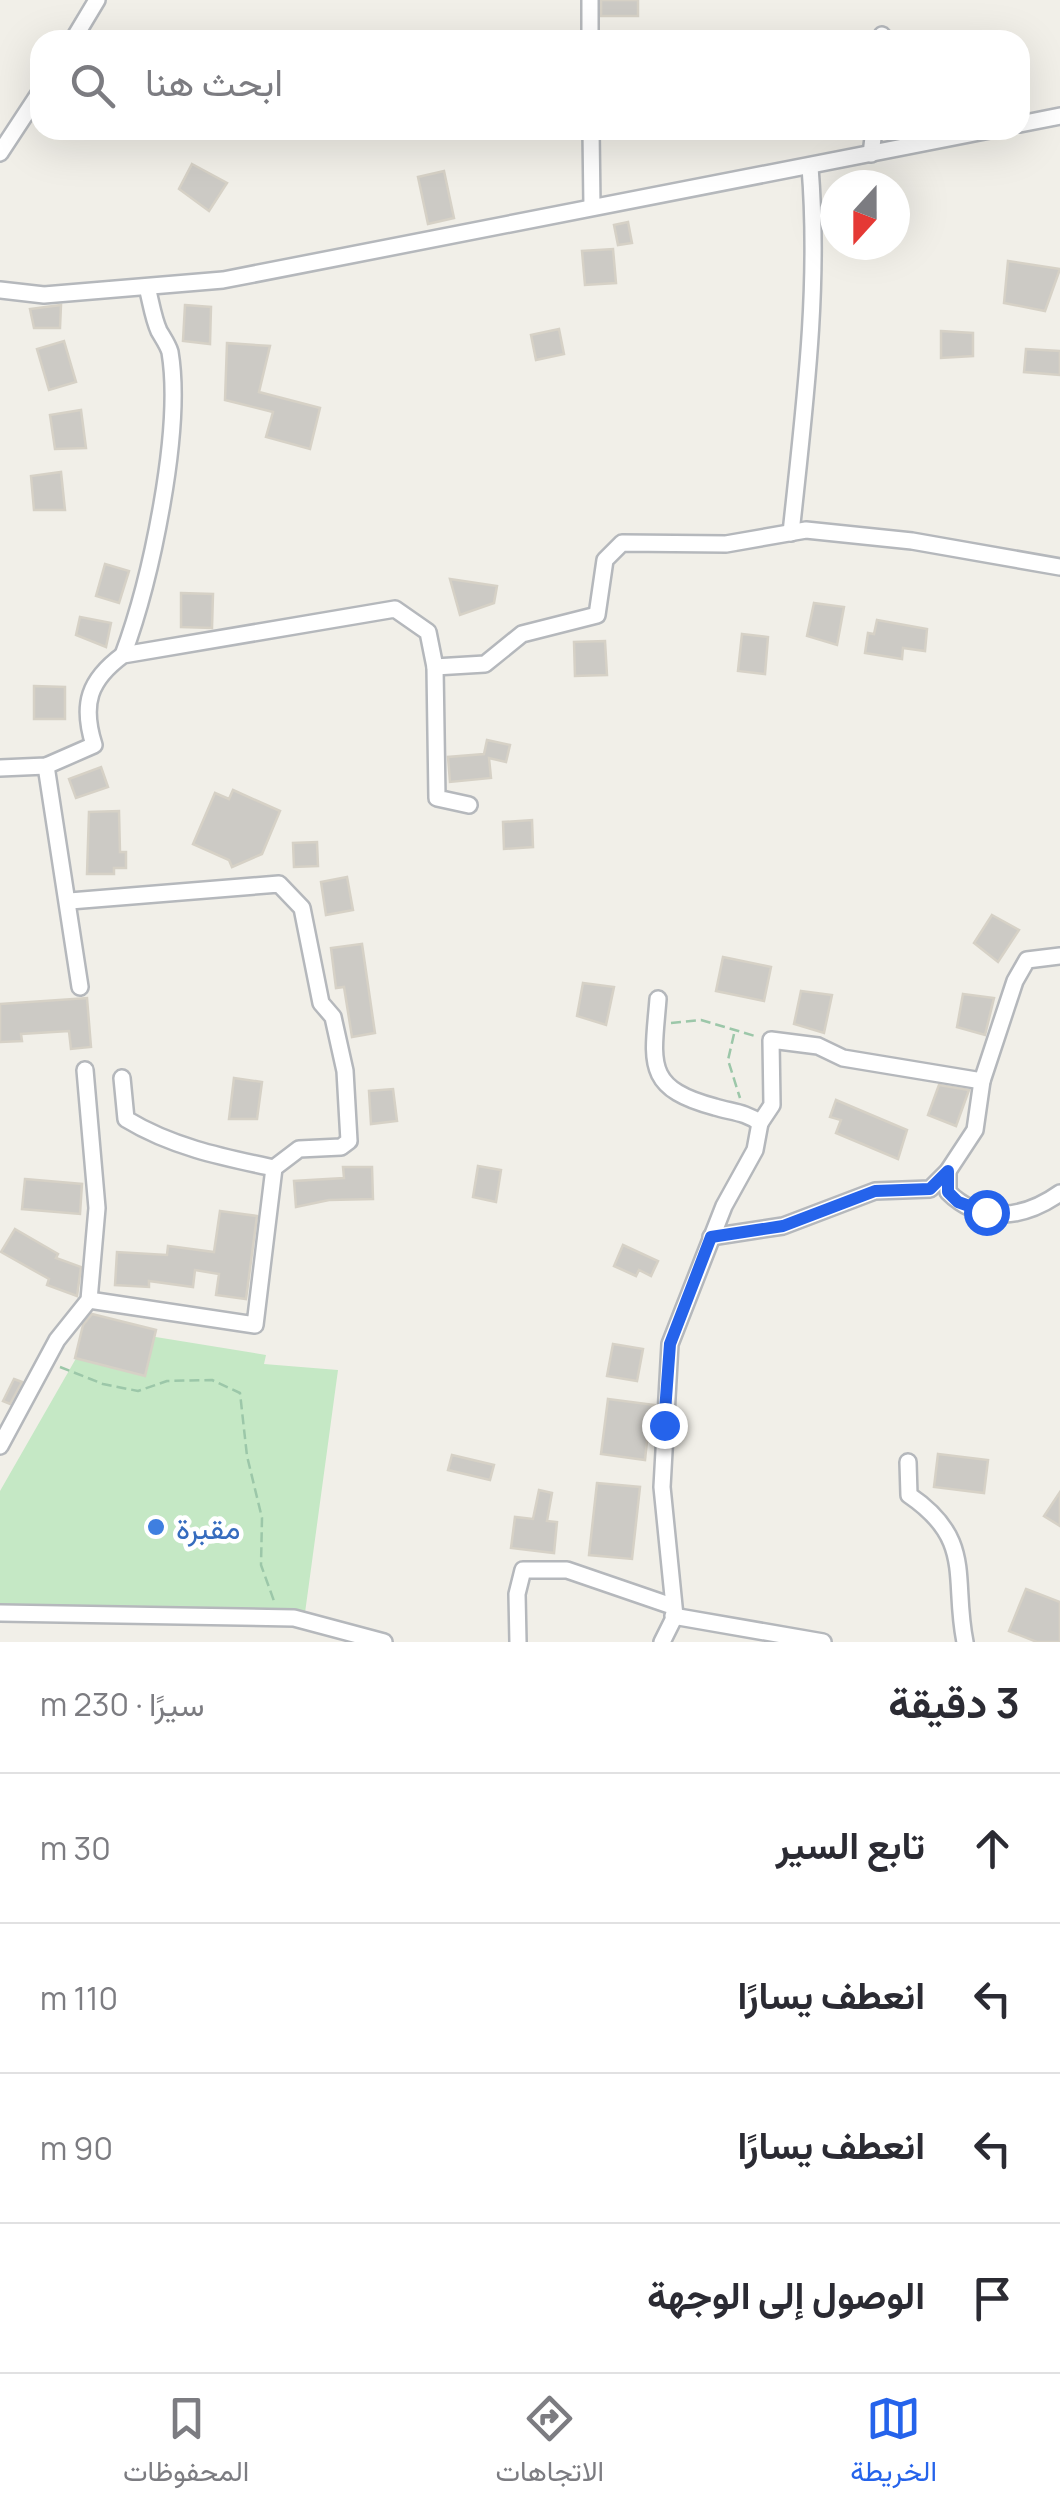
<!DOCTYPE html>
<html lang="ar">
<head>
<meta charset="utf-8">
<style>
	body { margin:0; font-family:Manrope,Vazirmatn,sans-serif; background:#f7f7f7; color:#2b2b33; direction:rtl }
	.compass { position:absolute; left:820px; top:170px; width:90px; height:90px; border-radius:50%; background:#fff; box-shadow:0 10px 40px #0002; rotate:201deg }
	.stop { position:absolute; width:30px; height:30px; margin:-22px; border:8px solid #2563eb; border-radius:50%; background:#fff }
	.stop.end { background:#2563eb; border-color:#fff; box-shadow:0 2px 10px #0008 }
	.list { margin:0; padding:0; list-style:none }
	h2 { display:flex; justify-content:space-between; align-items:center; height:130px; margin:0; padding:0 40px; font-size:42px }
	h2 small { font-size:32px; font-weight:400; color:#7c7c81 }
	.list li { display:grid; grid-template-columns:65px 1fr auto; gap:30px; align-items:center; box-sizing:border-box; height:150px; padding:0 40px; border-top:2px solid #e1e1e2 }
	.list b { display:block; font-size:38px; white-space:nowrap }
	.list em { font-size:32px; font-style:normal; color:#7c7c81 }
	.icon { flex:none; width:55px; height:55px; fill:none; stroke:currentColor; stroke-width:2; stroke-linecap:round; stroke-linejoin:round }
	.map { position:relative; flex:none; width:1060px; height:1642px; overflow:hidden; direction:ltr }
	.search { position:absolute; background:#fff; box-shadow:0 10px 40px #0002; left:30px; right:30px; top:30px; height:110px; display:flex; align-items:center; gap:25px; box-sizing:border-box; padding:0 35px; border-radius:30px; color:#7c7c81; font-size:38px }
	.sheet { height:730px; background:#fff }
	nav { display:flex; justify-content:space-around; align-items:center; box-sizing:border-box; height:140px; border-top:2px solid #e1e1e2; background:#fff; font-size:28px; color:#7c7c81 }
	nav a { display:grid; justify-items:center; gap:5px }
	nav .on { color:#2563eb }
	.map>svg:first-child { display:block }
</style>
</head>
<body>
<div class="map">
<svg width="1060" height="1642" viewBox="0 0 1060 1642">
	<rect width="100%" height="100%" fill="#f1efe8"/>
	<path fill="#c5e8c5" d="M 94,1327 L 266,1355 L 264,1364 L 338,1370 L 305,1613 L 0,1608 L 0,1491 Z"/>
	<g fill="#cccac5" stroke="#d6d1c6" stroke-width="2.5">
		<rect x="601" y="0" width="37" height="16"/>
		<path d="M 192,164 L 227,183 L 209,211 L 179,189 Z"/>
		<path d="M 444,171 L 454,218 L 428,224 L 418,177 Z"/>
		<path d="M 628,222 L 632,243 L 618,245 L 614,225 Z"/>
		<path d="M 613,249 L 616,283 L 585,285 L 582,251 Z"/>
		<path d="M 1008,261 L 1060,269 L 1045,311 L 1004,303 Z"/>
		<path d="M 61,305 L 60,328 L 34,328 L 30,309 Z"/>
		<path d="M 185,305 L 211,307 L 210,344 L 183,341 Z"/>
		<path d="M 559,329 L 564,354 L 536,360 L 531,335 Z"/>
		<path d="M 941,331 L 973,333 L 973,356 L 941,358 Z"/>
		<path d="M 64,341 L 76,382 L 49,390 L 37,349 Z"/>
		<path d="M 227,343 L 270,346 L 259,392 L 320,408 L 310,449 L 266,437 L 273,412 L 225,400 Z"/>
		<path d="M 1026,349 L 1060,351 L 1060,375 L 1024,372 Z"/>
		<path d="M 81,410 L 86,448 L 55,449 L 50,415 Z"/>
		<path d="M 61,472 L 65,510 L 34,510 L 31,476 Z"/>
		<path d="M 105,564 L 129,571 L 119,603 L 96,596 Z"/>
		<path d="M 450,579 L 497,586 L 494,603 L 460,615 Z"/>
		<path d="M 181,593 L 213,594 L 212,628 L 181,627 Z"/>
		<path d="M 814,603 L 844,607 L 837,645 L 807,636 Z"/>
		<path d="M 80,617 L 111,623 L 106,647 L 76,635 Z"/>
		<path d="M 877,620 L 927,629 L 925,651 L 903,648 L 902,659 L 865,653 L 868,633 L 874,634 Z"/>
		<path d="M 742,634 L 768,637 L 765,674 L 738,671 Z"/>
		<path d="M 605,641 L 607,675 L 575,676 L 574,642 Z"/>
		<path d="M 34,686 L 65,687 L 65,719 L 34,719 Z"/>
		<path d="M 487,740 L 510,745 L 506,762 L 489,758 L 491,778 L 450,782 L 448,757 L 484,754 Z"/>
		<path d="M 101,767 L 108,787 L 76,798 L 69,779 Z"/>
		<path d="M 233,790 L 280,811 L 262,854 L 232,867 L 229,860 L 193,844 L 215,793 L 229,799 Z"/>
		<path d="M 119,811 L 120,852 L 126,852 L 126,868 L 114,868 L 114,874 L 87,874 L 89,812 Z"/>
		<path d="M 532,820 L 533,847 L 504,849 L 503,822 Z"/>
		<path d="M 317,842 L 318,866 L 294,867 L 293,843 Z"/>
		<path d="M 347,877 L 353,910 L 326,915 L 321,882 Z"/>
		<path d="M 992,915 L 1019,930 L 998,962 L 974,943 Z"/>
		<path d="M 362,944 L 375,1033 L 352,1037 L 344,987 L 336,988 L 331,948 Z"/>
		<path d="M 723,957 L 771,967 L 764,1001 L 716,991 Z"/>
		<path d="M 583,983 L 614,987 L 606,1025 L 577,1016 Z"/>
		<path d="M 801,991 L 832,995 L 824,1033 L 794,1024 Z"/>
		<path d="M 963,994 L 994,998 L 985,1035 L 957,1027 Z"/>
		<path d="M 87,998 L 91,1047 L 71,1049 L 69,1031 L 21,1034 L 22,1041 L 0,1042 L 0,1004 Z"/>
		<path d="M 234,1078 L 262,1082 L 257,1119 L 229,1119 Z"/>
		<path d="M 939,1085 L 969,1090 L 956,1126 L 928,1115 Z"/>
		<path d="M 393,1089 L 397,1121 L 371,1124 L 369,1091 Z"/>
		<path d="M 836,1100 L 907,1130 L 898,1159 L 836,1133 L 841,1120 L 830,1117 Z"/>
		<path d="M 478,1166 L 501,1170 L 496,1202 L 473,1197 Z"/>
		<path d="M 343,1167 L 372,1167 L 373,1199 L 329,1200 L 296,1207 L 294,1181 L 344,1178 Z"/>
		<path d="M 25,1179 L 82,1184 L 80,1214 L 22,1209 Z"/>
		<path d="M 220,1211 L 257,1216 L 246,1299 L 216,1295 L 219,1274 L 195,1270 L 193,1287 L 149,1281 L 149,1287 L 115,1285 L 117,1252 L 167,1255 L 168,1246 L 214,1252 Z"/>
		<path d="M 15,1229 L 58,1254 L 56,1258 L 81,1267 L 77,1296 L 47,1285 L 49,1279 L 1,1252 Z"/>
		<path d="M 623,1245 L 658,1261 L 651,1276 L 639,1270 L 636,1276 L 614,1266 Z"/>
		<path d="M 92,1314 L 156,1330 L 145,1376 L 75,1358 L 83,1325 Z"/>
		<path d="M 613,1344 L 643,1349 L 637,1381 L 607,1376 Z"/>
		<path d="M 14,1379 L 22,1382 L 10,1404 L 3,1401 Z"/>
		<path d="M 608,1399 L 655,1405 L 653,1442 L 647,1441 L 645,1460 L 601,1454 Z"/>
		<path d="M 938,1454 L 988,1460 L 984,1493 L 934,1487 Z"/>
		<path d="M 452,1455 L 494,1465 L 490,1480 L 448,1470 Z"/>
		<path d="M 597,1483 L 640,1487 L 632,1559 L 589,1555 Z"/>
		<path d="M 539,1490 L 552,1493 L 547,1521 L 557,1522 L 554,1553 L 511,1548 L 515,1517 L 533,1519 Z"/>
		<path d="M 1060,1492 L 1060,1526 L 1044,1516 Z"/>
		<path d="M 1026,1589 L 1060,1602 L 1060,1642 L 1037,1642 L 1009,1631 Z"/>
	</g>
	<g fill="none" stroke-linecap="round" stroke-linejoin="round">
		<g stroke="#b5b8bc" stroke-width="20">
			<g id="minor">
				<path d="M 590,0 L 590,40"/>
				<path d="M 73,40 L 97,0"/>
				<path d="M 881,40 L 882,35"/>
				<path d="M 1020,124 L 1060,116"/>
				<path d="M 591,130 L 592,207"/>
				<path d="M 0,153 L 40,92"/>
				<path d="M 871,154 L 874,130"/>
				<path d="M 0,290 L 44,295 L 223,280 L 990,130"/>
				<path d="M 791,533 C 804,410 820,290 810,167"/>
				<path d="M 123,655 C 151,580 183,430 170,352 C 168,345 163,338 159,331 C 153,318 151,302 147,287"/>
				<path d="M 435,667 L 437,798 L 469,805"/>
				<path d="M 46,766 L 80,987"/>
				<path d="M 0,768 L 46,766 L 94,745 C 81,704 89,680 123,655 L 395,609 L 428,632 L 435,667 L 485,664 L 522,634 L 597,615 L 605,560 L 622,543 L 726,544 L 806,530 L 912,541 L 1060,567"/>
				<path d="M 70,901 L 279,884 L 302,908 L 321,1003 L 333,1017 L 345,1071 L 349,1141 L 341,1147 L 299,1149 L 274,1168 L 255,1325 L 89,1300"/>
				<path d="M 658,999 C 653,1062 643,1088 715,1107 C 731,1112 746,1112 760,1123 L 755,1150 L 724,1206 L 670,1344 L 662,1487 L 675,1616 L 662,1642"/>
				<path d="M 122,1078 L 126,1119 C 172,1147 222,1157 274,1168"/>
				<path d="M 760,1123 L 772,1105 L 771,1040 L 818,1046 L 843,1058 L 982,1081"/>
				<path d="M 948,1171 L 948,1192 C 981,1225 1025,1218 1060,1193"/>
				<path d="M 711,1237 L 783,1226 L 875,1191 L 930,1189 L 948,1171 L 975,1130 L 982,1081 L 1015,981 L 1027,960 L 1060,956"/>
				<path d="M 0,1446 L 57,1340 L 89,1300 L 97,1208 L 85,1070"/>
				<path d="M 908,1462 L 909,1495 C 975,1540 952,1578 965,1642"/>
				<path d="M 0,1613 L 294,1618 L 384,1642"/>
				<path d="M 673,1616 L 823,1642"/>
				<path d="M 518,1642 L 517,1594 L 523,1570 L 567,1570 L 672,1606"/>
			</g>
		</g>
		<g stroke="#9cc7a9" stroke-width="2.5" stroke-dasharray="10 5" stroke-linecap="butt">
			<path d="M 671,1023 L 701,1020 L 755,1036"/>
			<path d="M 734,1034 L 728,1060 L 740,1098"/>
			<path d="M 60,1367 L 103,1384 L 138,1391 L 167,1381 L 212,1380 L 240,1393 L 247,1456 L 262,1518 L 261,1565 L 274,1601"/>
		</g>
		<use href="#minor" stroke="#fff" stroke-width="15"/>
	</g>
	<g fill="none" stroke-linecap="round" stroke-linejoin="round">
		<path stroke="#2563eb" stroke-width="12" d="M 664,1425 L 670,1344 L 711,1237 L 783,1226 L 875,1191 L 930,1189 L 948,1171 L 948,1192 L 958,1202 L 986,1212"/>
	</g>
	<circle fill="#3f7fe0" stroke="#fff" stroke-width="4" cx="156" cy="1527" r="10"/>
	<g text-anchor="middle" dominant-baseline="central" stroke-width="9" stroke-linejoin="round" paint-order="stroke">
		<g font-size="30" fill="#366cbe" stroke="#fff" text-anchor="start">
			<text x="176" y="1527">مقبرة</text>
		</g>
	</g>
</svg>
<svg class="compass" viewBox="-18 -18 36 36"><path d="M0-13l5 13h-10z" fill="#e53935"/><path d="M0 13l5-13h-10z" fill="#7c7c81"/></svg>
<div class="stop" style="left:986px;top:1212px"></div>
<div class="stop end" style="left:664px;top:1425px"></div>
<div class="search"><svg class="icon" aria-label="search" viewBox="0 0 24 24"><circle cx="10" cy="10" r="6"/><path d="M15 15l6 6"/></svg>ابحث هنا</div>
</div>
<section class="sheet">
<h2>3 دقيقة<small>سيرًا · 230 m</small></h2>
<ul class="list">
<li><svg class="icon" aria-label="ahead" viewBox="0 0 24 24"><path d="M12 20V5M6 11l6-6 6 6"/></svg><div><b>تابع السير</b></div><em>30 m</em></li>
<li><svg class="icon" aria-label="left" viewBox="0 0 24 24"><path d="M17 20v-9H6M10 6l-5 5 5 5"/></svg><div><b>انعطف يسارًا</b></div><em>110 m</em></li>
<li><svg class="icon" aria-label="left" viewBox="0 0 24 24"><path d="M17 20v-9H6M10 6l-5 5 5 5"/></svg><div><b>انعطف يسارًا</b></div><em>90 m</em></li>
<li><svg class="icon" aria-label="arrive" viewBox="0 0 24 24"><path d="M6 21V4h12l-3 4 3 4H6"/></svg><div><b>الوصول إلى الوجهة</b></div></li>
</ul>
</section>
<nav>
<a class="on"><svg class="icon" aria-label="map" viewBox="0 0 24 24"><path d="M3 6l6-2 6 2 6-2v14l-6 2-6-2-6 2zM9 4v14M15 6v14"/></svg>الخريطة</a>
<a><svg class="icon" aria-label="directions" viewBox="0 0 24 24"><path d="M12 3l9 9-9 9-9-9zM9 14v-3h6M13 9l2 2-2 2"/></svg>الاتجاهات</a>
<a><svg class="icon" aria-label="saved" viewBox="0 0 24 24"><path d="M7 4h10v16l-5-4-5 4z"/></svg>المحفوظات</a>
</nav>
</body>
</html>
